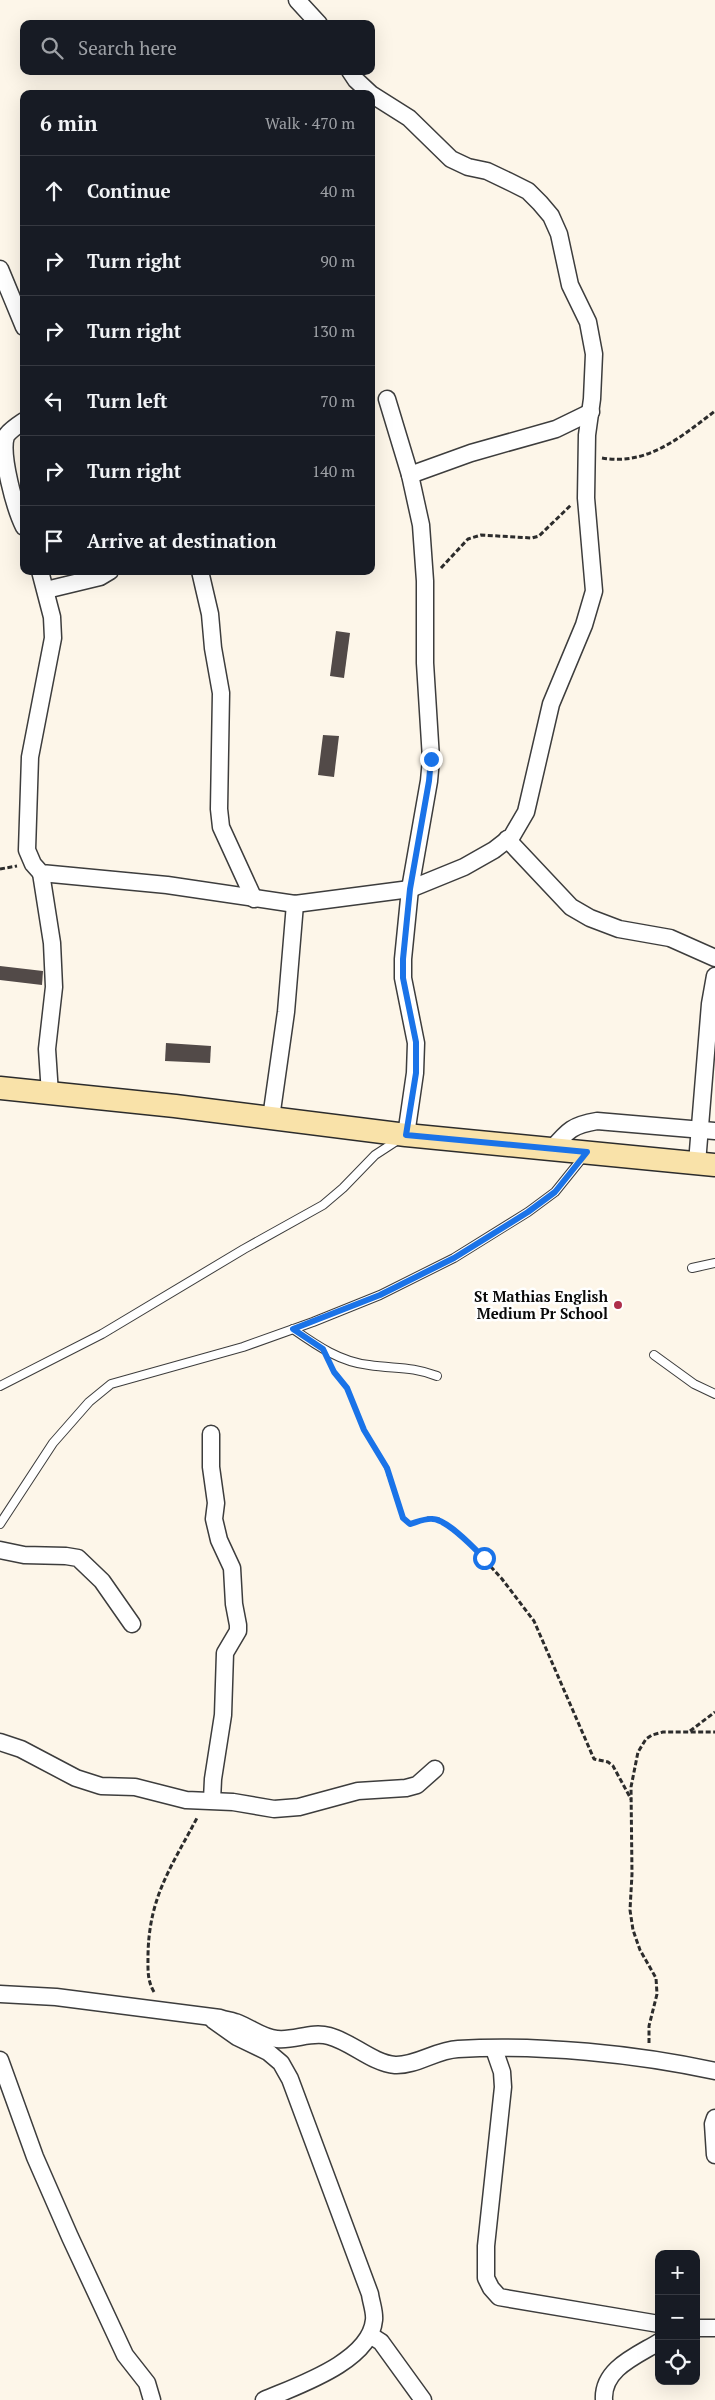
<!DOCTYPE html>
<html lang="en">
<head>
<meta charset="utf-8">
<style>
	body { margin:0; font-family:"PT Serif",serif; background:#242831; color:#f1f3f6 }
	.controls { position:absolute; right:15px; bottom:15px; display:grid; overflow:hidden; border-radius:10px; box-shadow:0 5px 20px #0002 }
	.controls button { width:45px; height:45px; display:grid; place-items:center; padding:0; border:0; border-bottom:1px solid #363941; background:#171b24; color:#f1f3f6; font:25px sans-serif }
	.stop { position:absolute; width:15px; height:15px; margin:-11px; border:4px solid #1a73e8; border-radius:50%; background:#fff }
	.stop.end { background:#1a73e8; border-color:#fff; box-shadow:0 1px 5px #0008 }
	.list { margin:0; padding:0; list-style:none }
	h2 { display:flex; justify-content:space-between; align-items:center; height:65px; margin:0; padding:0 20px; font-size:21px }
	h2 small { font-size:16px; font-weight:400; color:#9ea1a6 }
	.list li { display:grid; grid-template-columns:32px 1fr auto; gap:15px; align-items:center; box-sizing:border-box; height:70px; padding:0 20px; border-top:1px solid #363941 }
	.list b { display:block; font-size:19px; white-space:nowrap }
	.list em { font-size:16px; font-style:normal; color:#9ea1a6 }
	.icon { flex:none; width:28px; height:28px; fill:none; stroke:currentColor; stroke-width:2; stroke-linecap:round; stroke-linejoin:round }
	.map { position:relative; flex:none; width:715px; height:2400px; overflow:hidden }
	.search { position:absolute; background:#171b24; box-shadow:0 5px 20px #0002; left:20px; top:20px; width:355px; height:55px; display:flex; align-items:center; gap:12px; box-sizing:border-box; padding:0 18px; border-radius:10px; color:#9ea1a6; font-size:19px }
	.panel { position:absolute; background:#171b24; box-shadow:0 5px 20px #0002; left:20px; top:90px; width:355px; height:485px; border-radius:10px }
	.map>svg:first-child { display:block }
</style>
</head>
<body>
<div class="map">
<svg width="715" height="2400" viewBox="0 0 715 2400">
	<rect width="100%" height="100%" fill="#fdf6e9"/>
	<g fill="#524a48">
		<path d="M 336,631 L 350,633 L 344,678 L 330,676 Z"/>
		<path d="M 323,735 L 339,736 L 334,777 L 318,775 Z"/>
		<path d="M 0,966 L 43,971 L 42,985 L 0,980 Z"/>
		<path d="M 166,1043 L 211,1046 L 210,1063 L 165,1061 Z"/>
	</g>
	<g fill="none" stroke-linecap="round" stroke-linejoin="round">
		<g stroke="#3d3d3d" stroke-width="10">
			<g id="service">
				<path d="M 692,1268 L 715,1263"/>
				<path d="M 293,1329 C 316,1345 340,1362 369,1365 C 395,1369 411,1366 437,1376"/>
				<path d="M 654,1355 L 694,1384 L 715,1394"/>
				<path d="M 0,1386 L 102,1334 L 244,1249 L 323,1205 L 343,1188 L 375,1155 L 398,1140"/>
				<path d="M 0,1524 L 53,1443 L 89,1402 L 111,1384 L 243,1347 L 313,1322 L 380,1295 L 454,1258 L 528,1212 L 555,1192 L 584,1156"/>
			</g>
		</g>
		<g stroke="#3d3d3d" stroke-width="19">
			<g id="minor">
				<path d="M 297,0 L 319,24"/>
				<path d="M 0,269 L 24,327"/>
				<path d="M 387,399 L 410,475 L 421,525 L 425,581 L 425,663 L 431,759 L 429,781 L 410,889 L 403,959 L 403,978 L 416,1043 L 415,1073 L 406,1135"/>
				<path d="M 24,421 C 18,425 10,430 6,436 C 0,455 15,509 24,527"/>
				<path d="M 410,475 L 471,453 L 556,429 L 591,412"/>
				<path d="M 40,571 L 52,617 L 53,638 L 30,757 L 27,850 L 33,864 L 41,873 L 167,885 L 295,904 L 410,889 L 464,867 L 494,850 L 512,836 L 526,812 L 551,704 L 584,625 L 594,591 L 586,498 L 587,435 L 592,399 L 594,354 L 588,322 L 570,285 L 559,234 L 551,216 L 540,203 L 528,191 L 508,181 L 487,171 L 468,167 L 451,159 L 409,118 L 371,94 L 356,80 L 350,71"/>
				<path d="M 200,571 L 210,614 L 213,648 L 221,693 L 219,809 L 221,827 L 254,899"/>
				<path d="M 46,590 L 100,577 L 110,571"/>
				<path d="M 507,839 L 571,907 L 590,918 L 619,929 L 670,938 L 715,958"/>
				<path d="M 41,873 L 52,943 L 54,987 L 47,1049 L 50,1094"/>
				<path d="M 271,1118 L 286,1012 L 295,904"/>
				<path d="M 552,1149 C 568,1130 573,1125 597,1121 L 715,1131"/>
				<path d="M 697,1163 L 710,1004 L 715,976"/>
				<path d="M 211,1434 L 211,1467 L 216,1503 L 214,1519 L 219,1540 L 232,1568 L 234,1604 L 238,1625 L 238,1631 L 225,1653 L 223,1715 L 213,1779 L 212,1800"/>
				<path d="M 0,1550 L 24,1555 L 66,1556 L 78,1558 L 102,1581 L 132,1624"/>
				<path d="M 0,1742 L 21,1749 L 76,1778 L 101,1786 L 135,1787 L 186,1800 L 233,1802 L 274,1809 L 299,1807 L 358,1791 L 406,1788 L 417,1785 L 435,1769"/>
				<path d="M 0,1994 L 56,1997 L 220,2018 C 226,2020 233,2021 238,2023 C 251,2028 263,2038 277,2039 C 295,2041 311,2031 329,2036 C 352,2042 372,2063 395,2065 C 416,2066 436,2050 458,2049 C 538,2044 637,2054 715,2071"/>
				<path d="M 213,2020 L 237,2037 L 268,2052 L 281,2063 L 290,2079 L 370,2294 C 371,2302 375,2312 374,2320 C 370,2362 296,2386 264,2400"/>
				<path d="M 494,2049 L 502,2072 L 503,2087 L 486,2246 L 486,2278 L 491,2288 L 499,2297 L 659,2324"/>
				<path d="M 0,2060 L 35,2157 L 70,2237 L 125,2355 L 147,2383 L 152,2400"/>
				<path d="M 715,2118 L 713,2124 L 715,2155"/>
				<path d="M 696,2328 L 715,2328"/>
				<path d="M 370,2335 L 381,2342 L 423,2400"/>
				<path d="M 604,2400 C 602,2369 636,2356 659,2342"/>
			</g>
		</g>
		<g stroke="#2c2c2c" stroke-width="25">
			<path id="secondary" d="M 0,1088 L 175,1106 L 406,1135 L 715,1165"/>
		</g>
		<g stroke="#2c2c2c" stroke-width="3" stroke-dasharray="5 2.5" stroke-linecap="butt">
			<path d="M 602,458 C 647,466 681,437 715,411"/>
			<path d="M 441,568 L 468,539 L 481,535 L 532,538 L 539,536 L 571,505"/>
			<path d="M 0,869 L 17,866"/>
			<path d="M 332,1367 L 347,1388 L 364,1430 L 384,1463 L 403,1518 L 410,1524 L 428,1518 L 439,1519 L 472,1546 L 502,1579 L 534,1621 L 594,1759 L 608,1762 L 613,1766 L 631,1799"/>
			<path d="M 690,1731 L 715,1712"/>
			<path d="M 154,1992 C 147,1980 148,1969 148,1955 C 149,1896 172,1866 198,1816"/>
			<path d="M 649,2043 L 649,2026 L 657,1994 L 656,1978 L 640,1950 L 633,1930 L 630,1910 L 632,1874 L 631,1787 L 638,1752 L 646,1739 L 652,1735 L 663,1732 L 715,1732"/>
		</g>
		<use href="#service" stroke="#fff" stroke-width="8"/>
		<use href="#minor" stroke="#fff" stroke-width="16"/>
		<use href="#secondary" stroke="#f9e2a9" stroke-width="22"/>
	</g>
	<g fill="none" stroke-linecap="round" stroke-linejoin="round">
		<path stroke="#1a73e8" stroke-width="6" d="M 431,759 L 429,781 L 410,889 L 403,959 L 403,978 L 416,1042 L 416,1073 L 406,1135 L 587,1152 L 555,1192 L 528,1212 L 454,1258 L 380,1295 L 293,1329 L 323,1349 L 334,1372 L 347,1388 L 364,1430 L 387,1468 L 403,1518 L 410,1524 C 417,1522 426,1518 433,1519 C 448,1520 474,1548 484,1558"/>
	</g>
	<circle fill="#ae2e4a" stroke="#fff" stroke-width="2" cx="618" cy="1305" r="5"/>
	<g text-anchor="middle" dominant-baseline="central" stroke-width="5" stroke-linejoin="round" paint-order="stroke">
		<g font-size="15" font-weight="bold" fill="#0a0a0a" stroke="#fff" text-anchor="end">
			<text x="608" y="1296">St Mathias English<tspan x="608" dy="17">Medium Pr School</tspan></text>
		</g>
	</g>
</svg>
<div class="controls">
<button>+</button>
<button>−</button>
<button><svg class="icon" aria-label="locate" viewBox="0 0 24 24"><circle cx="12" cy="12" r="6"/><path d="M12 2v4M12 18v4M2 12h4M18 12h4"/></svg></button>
</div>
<div class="stop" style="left:484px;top:1558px"></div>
<div class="stop end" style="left:431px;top:759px"></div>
<div class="search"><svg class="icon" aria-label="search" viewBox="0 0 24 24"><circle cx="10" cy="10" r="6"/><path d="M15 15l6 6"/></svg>Search here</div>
<section class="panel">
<h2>6 min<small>Walk · 470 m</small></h2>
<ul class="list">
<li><svg class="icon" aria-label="ahead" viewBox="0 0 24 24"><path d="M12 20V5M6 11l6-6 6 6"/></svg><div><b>Continue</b></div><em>40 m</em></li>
<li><svg class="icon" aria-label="right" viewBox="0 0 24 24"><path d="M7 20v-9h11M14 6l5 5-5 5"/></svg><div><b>Turn right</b></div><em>90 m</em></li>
<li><svg class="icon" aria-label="right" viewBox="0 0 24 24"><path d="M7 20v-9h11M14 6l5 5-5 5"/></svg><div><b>Turn right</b></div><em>130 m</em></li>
<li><svg class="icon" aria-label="left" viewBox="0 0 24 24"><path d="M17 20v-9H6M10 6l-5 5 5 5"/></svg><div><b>Turn left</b></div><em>70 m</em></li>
<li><svg class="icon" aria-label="right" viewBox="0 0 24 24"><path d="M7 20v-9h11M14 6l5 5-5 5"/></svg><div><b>Turn right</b></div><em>140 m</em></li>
<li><svg class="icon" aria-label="arrive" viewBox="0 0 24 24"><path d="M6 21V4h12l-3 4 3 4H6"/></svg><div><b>Arrive at destination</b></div></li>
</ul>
</section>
</div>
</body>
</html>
